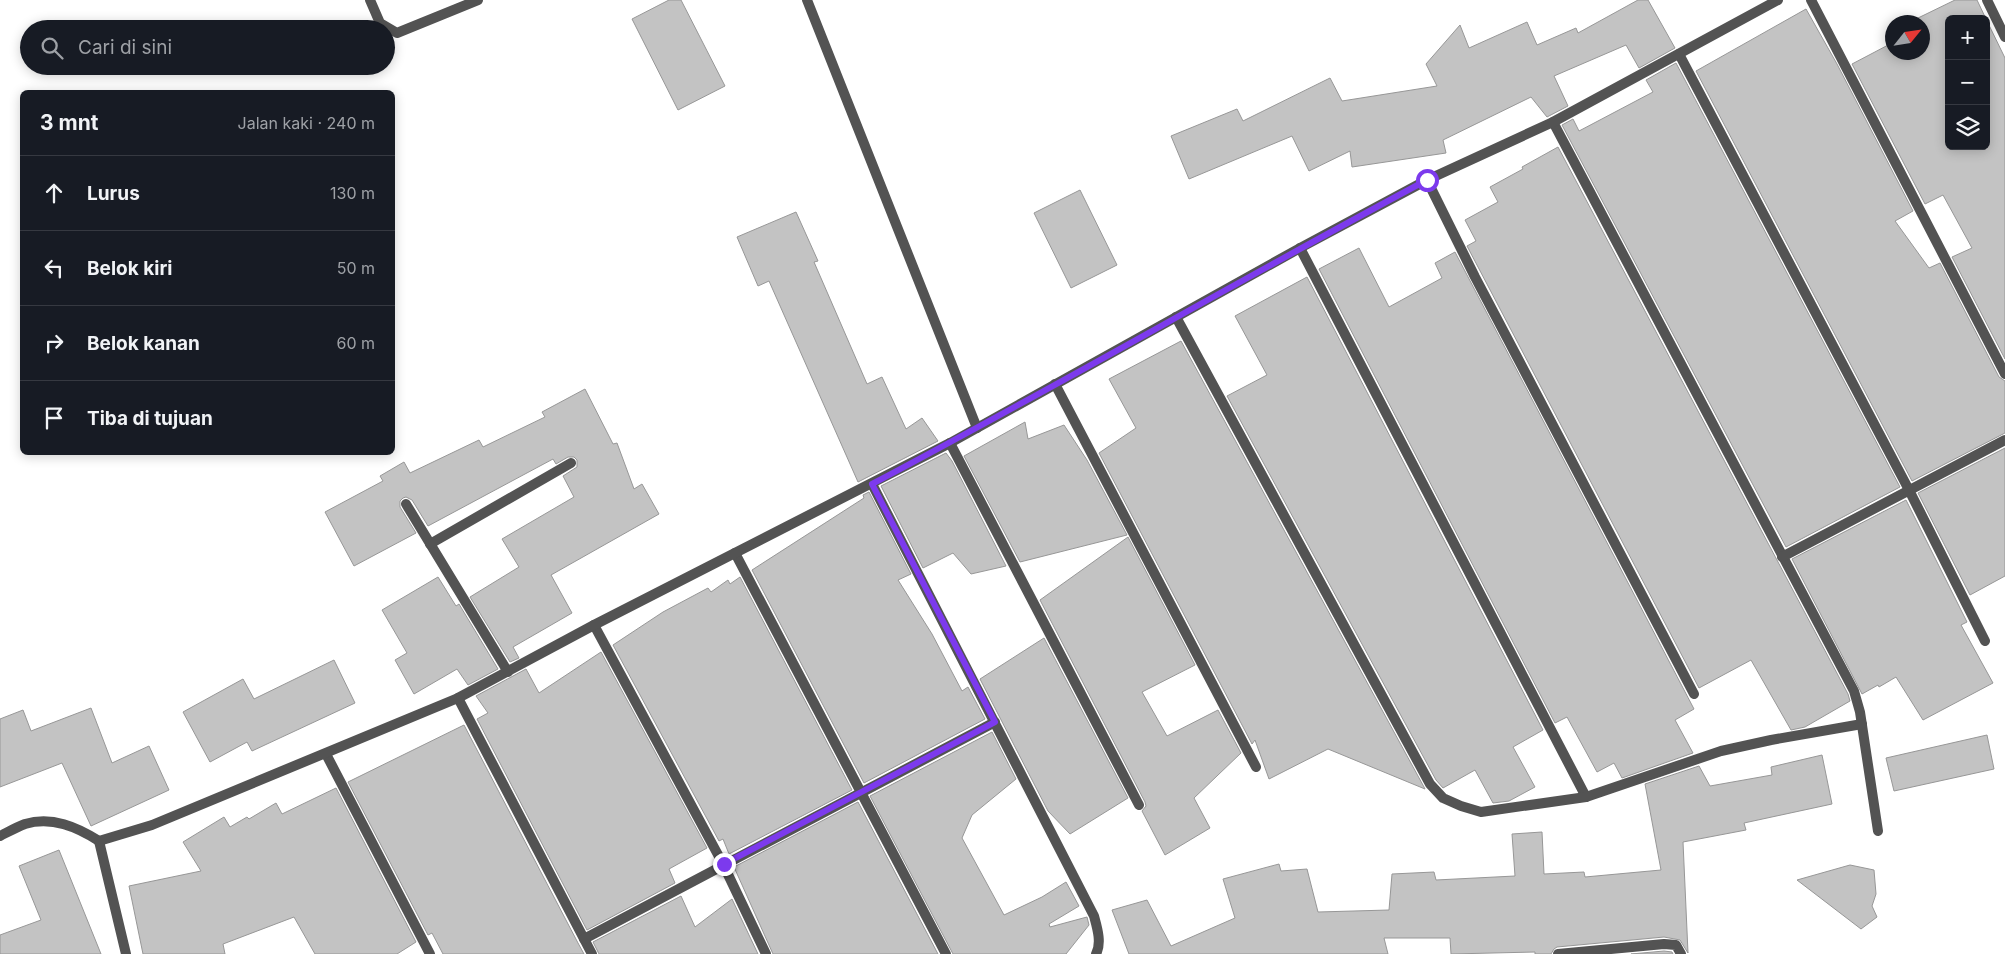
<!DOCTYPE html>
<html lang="id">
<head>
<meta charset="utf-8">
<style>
	body { margin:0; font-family:Inter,sans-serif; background:#242831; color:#f1f3f6 }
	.controls { position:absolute; right:15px; top:15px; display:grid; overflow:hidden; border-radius:8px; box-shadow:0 2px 12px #0003 }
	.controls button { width:45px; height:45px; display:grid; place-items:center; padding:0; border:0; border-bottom:1px solid #363941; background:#171b24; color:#f1f3f6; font:25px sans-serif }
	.compass { position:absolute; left:1885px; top:15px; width:45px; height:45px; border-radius:50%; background:#171b24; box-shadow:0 2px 12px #0003; rotate:60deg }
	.stop { position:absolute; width:15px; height:15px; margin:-11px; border:4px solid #7c3aed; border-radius:50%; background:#fff }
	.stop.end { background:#7c3aed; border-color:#fff; box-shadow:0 1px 5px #0008 }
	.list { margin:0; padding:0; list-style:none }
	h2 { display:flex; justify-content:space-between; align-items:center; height:65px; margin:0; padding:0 20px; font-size:21px }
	h2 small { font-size:16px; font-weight:400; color:#9ea1a6 }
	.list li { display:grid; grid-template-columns:32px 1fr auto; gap:15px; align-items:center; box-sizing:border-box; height:75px; padding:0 20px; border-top:1px solid #363941 }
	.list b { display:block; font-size:19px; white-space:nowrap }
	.list em { font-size:16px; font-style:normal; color:#9ea1a6 }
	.icon { flex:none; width:28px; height:28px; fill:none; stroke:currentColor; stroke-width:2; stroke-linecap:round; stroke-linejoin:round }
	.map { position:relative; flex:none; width:2005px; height:954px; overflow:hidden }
	.search { position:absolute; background:#171b24; box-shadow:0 2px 12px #0003; left:20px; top:20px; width:375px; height:55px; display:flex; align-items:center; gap:12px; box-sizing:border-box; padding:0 18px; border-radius:28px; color:#9ea1a6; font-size:19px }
	.panel { position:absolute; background:#171b24; box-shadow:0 2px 12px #0003; left:20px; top:90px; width:375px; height:365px; border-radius:8px }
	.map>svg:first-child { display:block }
</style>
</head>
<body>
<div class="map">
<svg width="2005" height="954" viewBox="0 0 2005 954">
	<rect width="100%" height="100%" fill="#fff"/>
	<g fill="#c3c3c3" stroke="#979797">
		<path d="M 669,0 L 681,0 L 725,86 L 678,110 L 632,19 Z"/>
		<path d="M 1638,0 L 1648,0 L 1675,48 L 1639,68 L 1626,45 L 1554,76 L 1568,106 L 1547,117 L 1531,97 L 1443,140 L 1446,153 L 1352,167 L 1350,151 L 1309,171 L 1292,136 L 1189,179 L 1171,136 L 1237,109 L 1243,121 L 1330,78 L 1342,101 L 1437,86 L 1426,64 L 1460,25 L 1469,48 L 1527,22 L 1537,45 L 1576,28 L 1578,33 Z"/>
		<path d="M 1955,0 L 1977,0 L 1986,19 L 1949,19 L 1949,146 L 1986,146 L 1986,19 L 2005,58 L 2005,359 L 1952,257 L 1972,248 L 1943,195 L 1925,204 L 1852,64 L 1892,43 L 1892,52 L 1922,52 L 1922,22 L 1918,22 L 1918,18 Z"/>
		<path d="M 1806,9 L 1837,64 L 1913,211 L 1895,221 L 1929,268 L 1940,263 L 1999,377 L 2005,381 L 2005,433 L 1912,481 L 1696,71 Z"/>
		<path d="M 1676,63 L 1900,487 L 1786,547 L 1562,125 L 1573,119 L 1579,131 L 1653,92 L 1646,80 Z"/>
		<path d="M 1558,147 L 1848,694 L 1850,701 L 1805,727 L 1791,730 L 1751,660 L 1699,688 L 1467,246 L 1476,241 L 1465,220 L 1498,202 L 1490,187 L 1523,169 L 1522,167 Z"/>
		<path d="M 1080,190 L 1117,265 L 1071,288 L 1034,213 Z"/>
		<path d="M 796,212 L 818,261 L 814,262 L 867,384 L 882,377 L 906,429 L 922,418 L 938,441 L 858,482 L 769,281 L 758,286 L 737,237 Z"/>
		<path d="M 1359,248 L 1389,307 L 1442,278 L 1435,263 L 1455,252 L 1694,709 L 1675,720 L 1693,753 L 1622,778 L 1614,763 L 1597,772 L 1567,717 L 1555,723 L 1319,269 Z"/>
		<path d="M 1307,277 L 1543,730 L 1513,747 L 1535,787 L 1509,801 L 1493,803 L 1475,770 L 1443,788 L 1436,780 L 1227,396 L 1267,375 L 1235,316 Z"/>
		<path d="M 1181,341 L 1424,787 L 1425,789 L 1328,749 L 1269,779 L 1255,740 L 1252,744 L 1099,453 L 1136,428 L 1109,379 Z"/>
		<path d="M 585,389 L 613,444 L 617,443 L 634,489 L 642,484 L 659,514 L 551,575 L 572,613 L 513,647 L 519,658 L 510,662 L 470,597 L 519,567 L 502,539 L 574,497 L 563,476 L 577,467 L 577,460 L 574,457 L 568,457 L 556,464 L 553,459 L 428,526 L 412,500 L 406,497 L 403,498 L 400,501 L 400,507 L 416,533 L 354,566 L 325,512 L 383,481 L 380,476 L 404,462 L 410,473 L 479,440 L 483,447 L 545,417 L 542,412 Z"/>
		<path d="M 1025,422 L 1028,439 L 1064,425 L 1087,460 L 1127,535 L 1020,562 L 964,456 Z"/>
		<path d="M 2005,448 L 2005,576 L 1970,595 L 1918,493 Z"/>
		<path d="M 946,453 L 952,461 L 1006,566 L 971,574 L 953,553 L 923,568 L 881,486 Z"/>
		<path d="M 869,492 L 911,574 L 898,580 L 932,634 L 962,691 L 968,687 L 985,719 L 864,783 L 752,570 L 864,498 L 863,495 Z"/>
		<path d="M 1906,500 L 1967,622 L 1961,625 L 1993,683 L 1923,720 L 1896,677 L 1879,687 L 1878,685 L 1862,694 L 1792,559 Z"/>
		<path d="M 1128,537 L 1195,665 L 1142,692 L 1167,736 L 1218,710 L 1241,753 L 1194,798 L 1210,828 L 1165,855 L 1142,811 L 1146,806 L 1145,802 L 1040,600 Z"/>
		<path d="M 438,577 L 456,606 L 459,604 L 498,669 L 468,685 L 457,669 L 414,694 L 395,660 L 407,653 L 382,610 Z"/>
		<path d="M 740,577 L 852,790 L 729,854 L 723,839 L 719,841 L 613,645 L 663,612 L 708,588 L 711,592 L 728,580 L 730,584 Z"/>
		<path d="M 1044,638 L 1128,798 L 1070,834 L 1048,811 L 980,679 Z"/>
		<path d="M 601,652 L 707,848 L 669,869 L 675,883 L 587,930 L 477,719 L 488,713 L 476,696 L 526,669 L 539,693 Z"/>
		<path d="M 334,660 L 355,703 L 252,751 L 247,742 L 210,762 L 183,712 L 243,679 L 254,699 Z"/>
		<path d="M 91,708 L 112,763 L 149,746 L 169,790 L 91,826 L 62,763 L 0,787 L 0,719 L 23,710 L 31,731 Z"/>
		<path d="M 464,725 L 578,943 L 584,954 L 443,954 L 432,933 L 428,935 L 348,782 Z"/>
		<path d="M 992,732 L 1016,779 L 972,815 L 962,838 L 1004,915 L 1042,897 L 1066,882 L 1079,906 L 1049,924 L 1050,927 L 1087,917 L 1089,925 L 1066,954 L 953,954 L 870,796 Z"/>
		<path d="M 1987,735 L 1994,769 L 1894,791 L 1886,758 Z"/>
		<path d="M 1822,755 L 1832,804 L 1744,823 L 1746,830 L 1683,842 L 1688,953 L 1680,940 L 1664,937 L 1557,947 L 1554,949 L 1551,954 L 1535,954 L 1535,952 L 1451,954 L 1450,938 L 1384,938 L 1388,954 L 1129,954 L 1112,910 L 1147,900 L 1171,946 L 1235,918 L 1223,879 L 1279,864 L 1281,871 L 1307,869 L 1318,912 L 1389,910 L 1392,874 L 1434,872 L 1436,880 L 1515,876 L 1512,834 L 1542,832 L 1544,874 L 1584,872 L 1585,877 L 1661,870 L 1645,784 L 1699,766 L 1710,786 L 1772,775 L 1771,767 Z"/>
		<path d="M 336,788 L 416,942 L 397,954 L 315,954 L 294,917 L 223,944 L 225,954 L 143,954 L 129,886 L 201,871 L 183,842 L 224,817 L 230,827 L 247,817 L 249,819 L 276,803 L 282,814 Z"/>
		<path d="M 858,802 L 938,954 L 773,954 L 734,867 Z"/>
		<path d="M 59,850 L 101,954 L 0,954 L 0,935 L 41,920 L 19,866 Z"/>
		<path d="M 1850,865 L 1874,870 L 1876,894 L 1872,906 L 1877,917 L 1861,929 L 1797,880 Z"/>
		<path d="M 681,896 L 695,927 L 732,899 L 758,954 L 599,954 L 593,942 Z"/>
		<path d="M 1664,951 L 1672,952 L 1673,954 L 1631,954 Z"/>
	</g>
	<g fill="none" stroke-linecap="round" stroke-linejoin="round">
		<g stroke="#535353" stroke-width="10">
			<path d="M 370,0 L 380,23 L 397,33 L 478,0"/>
			<path d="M 807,0 L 977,428"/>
			<path d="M 1811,0 L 2005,374"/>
			<path d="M 1987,0 L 2005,37"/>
			<path d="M 1679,54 L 1909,490 L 1985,641"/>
			<path d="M 1553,122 L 1854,691 L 1860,712 L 1878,831"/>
			<path d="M 1427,180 L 1475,277 L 1694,694"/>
			<path d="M 1300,248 L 1586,797"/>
			<path d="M 1176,317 L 1430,784 L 1443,798 L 1461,806 L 1481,812 L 1586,797 L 1721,751 L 1771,740 L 1862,724"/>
			<path d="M 1055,384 L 1256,767"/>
			<path d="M 950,443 L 1139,805"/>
			<path d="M 872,484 L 1094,916 C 1097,927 1102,943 1096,954"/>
			<path d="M 406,504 L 508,672"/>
			<path d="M 430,544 L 571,463"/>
			<path d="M 735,553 L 946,954"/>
			<path d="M 1782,557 L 2005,440"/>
			<path d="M 594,625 L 723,864 L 766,954"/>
			<path d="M 458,698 L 592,954"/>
			<path d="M 326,754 L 430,954"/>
			<path d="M 0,836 C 8,832 17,827 25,824 C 52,816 77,827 99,841"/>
			<path d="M 584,939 L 995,722"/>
			<path d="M 126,954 L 99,841 L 152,825 L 458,698 L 594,625 L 950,443 L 1300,248 L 1427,180 L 1553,122 L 1778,0"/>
			<path d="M 1558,954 L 1664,944 L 1676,945 L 1681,954"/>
		</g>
	</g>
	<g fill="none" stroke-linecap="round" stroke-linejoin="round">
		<path stroke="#7c3aed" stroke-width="6" d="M 724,864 L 995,722 L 872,484 C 1058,386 1241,279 1427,180"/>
	</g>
</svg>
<div class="controls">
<button>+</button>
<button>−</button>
<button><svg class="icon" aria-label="layers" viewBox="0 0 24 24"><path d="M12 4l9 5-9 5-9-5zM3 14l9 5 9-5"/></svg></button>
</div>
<svg class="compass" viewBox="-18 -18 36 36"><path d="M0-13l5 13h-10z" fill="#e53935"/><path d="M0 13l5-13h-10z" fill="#9ea1a6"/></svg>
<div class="stop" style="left:1427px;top:180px"></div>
<div class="stop end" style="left:724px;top:864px"></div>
<div class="search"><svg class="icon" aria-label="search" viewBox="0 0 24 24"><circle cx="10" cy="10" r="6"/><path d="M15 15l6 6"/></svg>Cari di sini</div>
<section class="panel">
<h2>3 mnt<small>Jalan kaki · 240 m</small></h2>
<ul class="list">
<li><svg class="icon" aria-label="ahead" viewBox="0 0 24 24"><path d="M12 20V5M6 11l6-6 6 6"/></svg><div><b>Lurus</b></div><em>130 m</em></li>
<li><svg class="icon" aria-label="left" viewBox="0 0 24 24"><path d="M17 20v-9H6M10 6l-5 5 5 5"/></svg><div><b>Belok kiri</b></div><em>50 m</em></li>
<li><svg class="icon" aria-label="right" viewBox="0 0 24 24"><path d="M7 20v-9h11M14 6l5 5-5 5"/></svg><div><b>Belok kanan</b></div><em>60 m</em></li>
<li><svg class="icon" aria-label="arrive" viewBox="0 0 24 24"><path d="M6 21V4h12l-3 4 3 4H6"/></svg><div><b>Tiba di tujuan</b></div></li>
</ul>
</section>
</div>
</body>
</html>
